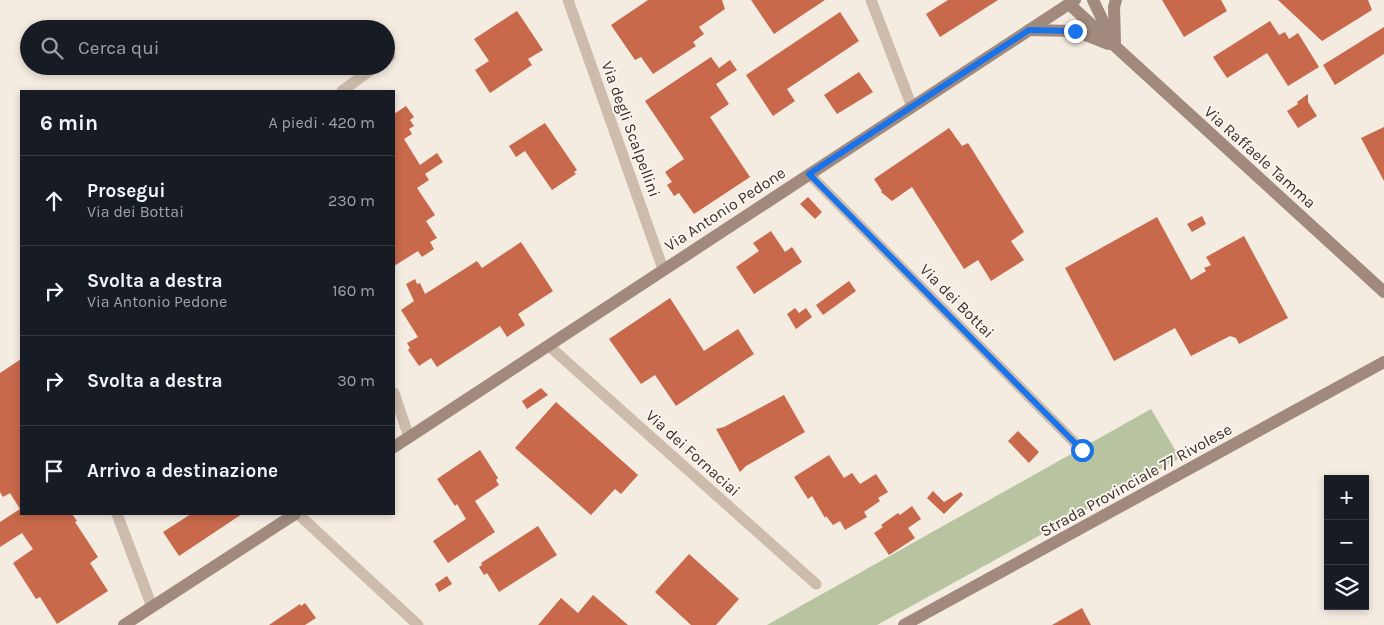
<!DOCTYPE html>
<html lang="it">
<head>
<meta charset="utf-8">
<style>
	body { margin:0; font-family:Karla,sans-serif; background:#20242c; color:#f1f3f6 }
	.controls { position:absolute; right:15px; bottom:15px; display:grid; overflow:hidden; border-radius:0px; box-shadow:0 2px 8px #0003 }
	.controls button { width:45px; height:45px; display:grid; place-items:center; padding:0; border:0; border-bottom:1px solid #363941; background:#171b24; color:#f1f3f6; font:25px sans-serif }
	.stop { position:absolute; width:15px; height:15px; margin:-11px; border:4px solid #1a73e8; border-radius:50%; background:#fff }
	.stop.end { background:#1a73e8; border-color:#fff; box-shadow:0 1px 5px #0008 }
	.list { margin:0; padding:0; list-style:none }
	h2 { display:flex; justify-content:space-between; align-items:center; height:65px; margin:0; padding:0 20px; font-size:21px }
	h2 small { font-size:16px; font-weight:400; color:#9ea1a6 }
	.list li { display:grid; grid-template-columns:32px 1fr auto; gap:15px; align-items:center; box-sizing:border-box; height:90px; padding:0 20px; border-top:1px solid #363941 }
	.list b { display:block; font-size:19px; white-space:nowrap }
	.list p { margin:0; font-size:16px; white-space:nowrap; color:#9ea1a6 }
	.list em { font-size:16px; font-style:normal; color:#9ea1a6 }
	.icon { flex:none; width:28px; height:28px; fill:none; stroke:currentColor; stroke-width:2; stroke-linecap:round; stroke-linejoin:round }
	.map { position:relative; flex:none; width:1384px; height:625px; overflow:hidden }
	.search { position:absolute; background:#171b24; box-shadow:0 2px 8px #0003; left:20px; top:20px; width:375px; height:55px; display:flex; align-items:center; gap:12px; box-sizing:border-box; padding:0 18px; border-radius:28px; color:#9ea1a6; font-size:19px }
	.panel { position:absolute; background:#171b24; box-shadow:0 2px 8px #0003; left:20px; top:90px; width:375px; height:425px; border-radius:0px }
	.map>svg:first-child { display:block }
</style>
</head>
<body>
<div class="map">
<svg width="1384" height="625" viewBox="0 0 1384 625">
	<rect width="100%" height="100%" fill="#f4ebe1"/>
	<path fill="#b8c4a0" d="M 1151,409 L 1180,458 L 877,625 L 767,625 Z"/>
	<g fill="#c8694b">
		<path d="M 648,0 L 722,0 L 725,9 L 699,27 L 704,34 L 693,42 L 696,46 L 653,74 L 641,57 L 635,60 L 611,25 Z"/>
		<path d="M 751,0 L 825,0 L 774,34 Z"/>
		<path d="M 948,0 L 998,0 L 940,37 L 926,14 Z"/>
		<path d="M 1162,0 L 1221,0 L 1227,11 L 1184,37 Z"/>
		<path d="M 1278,0 L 1368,0 L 1372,10 L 1322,41 Z"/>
		<path d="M 517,11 L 543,50 L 528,59 L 532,65 L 490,93 L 475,70 L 489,61 L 474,39 Z"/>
		<path d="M 840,12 L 859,41 L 787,89 L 795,101 L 773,116 L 746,75 Z"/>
		<path d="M 1270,21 L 1279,35 L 1285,32 L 1289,39 L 1298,33 L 1319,67 L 1288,86 L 1267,53 L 1227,78 L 1213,57 Z"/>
		<path d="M 1384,27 L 1384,54 L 1335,85 L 1323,65 Z"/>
		<path d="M 711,57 L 719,68 L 730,60 L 737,70 L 716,84 L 729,104 L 710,117 L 750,177 L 694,214 L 679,193 L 674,196 L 667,185 L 672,182 L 665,172 L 684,159 L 645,101 Z"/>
		<path d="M 859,72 L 873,92 L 837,114 L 824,95 Z"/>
		<path d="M 1308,94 L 1308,102 L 1317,116 L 1298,128 L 1287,111 L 1298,104 L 1297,102 Z"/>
		<path d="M 406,106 L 414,117 L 410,120 L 414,126 L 409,129 L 412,134 L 404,139 L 420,165 L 437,153 L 443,162 L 425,174 L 429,180 L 417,188 L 435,215 L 426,221 L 437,238 L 430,242 L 434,249 L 422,257 L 418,251 L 394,266 L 394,114 Z"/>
		<path d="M 545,123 L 577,170 L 574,172 L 576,174 L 552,190 L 525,151 L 516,157 L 509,146 Z"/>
		<path d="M 1384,127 L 1384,181 L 1361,138 Z"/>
		<path d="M 949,128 L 962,146 L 968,143 L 1024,232 L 1011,241 L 1024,260 L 991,281 L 978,260 L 964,269 L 912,187 L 892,201 L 881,192 L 882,191 L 874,179 Z"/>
		<path d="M 808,197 L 822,212 L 815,219 L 800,204 Z"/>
		<path d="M 1202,216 L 1206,224 L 1192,232 L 1187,224 Z"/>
		<path d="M 1157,217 L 1191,280 L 1206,271 L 1204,268 L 1211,265 L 1206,257 L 1244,236 L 1288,318 L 1239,344 L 1236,338 L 1230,336 L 1191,356 L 1175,328 L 1114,361 L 1065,268 Z"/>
		<path d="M 771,231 L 785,252 L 792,247 L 802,262 L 754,294 L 736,267 L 759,251 L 753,243 Z"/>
		<path d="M 521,242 L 553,291 L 518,314 L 525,325 L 507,337 L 500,326 L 437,367 L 431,358 L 419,366 L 408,350 L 410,348 L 407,343 L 418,337 L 401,310 L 414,301 L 406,284 L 415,279 L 417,284 L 420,283 L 425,294 L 477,261 L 482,268 Z"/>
		<path d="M 849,281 L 856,291 L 823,315 L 816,305 Z"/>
		<path d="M 670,298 L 704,351 L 738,329 L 754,354 L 676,406 L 655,375 L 641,384 L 609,339 Z"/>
		<path d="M 795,308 L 799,313 L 806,308 L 812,317 L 796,329 L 787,314 Z"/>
		<path d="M 21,359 L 21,514 L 72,514 L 77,521 L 75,522 L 98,557 L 90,563 L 108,591 L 57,624 L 40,597 L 36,599 L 13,563 L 33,549 L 22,533 L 0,547 L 0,522 L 20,509 L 10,493 L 3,497 L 0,492 L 0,373 Z"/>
		<path d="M 541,388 L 548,395 L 527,409 L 522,401 Z"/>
		<path d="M 784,395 L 805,432 L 746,466 L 740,472 L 716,429 L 724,427 Z"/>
		<path d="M 556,402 L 638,475 L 621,494 L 615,489 L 591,515 L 515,448 Z"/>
		<path d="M 1018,431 L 1039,452 L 1029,463 L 1008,441 Z"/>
		<path d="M 480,450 L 498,478 L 496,480 L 499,485 L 475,501 L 495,532 L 448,563 L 433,541 L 466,519 L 457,504 L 455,506 L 437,479 Z"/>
		<path d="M 829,455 L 844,478 L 852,473 L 860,484 L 876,474 L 888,492 L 878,498 L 880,501 L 864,512 L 867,517 L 845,530 L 840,521 L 833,525 L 826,516 L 825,518 L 812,496 L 808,499 L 794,477 Z"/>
		<path d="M 933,491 L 944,502 L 961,492 L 963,495 L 944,514 L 927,498 Z"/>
		<path d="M 912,506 L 921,519 L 908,528 L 915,538 L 889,555 L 874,533 L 883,527 L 881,525 L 898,513 L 900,515 Z"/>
		<path d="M 191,514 L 242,514 L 179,556 L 163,532 Z"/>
		<path d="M 538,526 L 557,555 L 499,592 L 487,573 L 484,575 L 479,567 L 482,565 L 481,563 Z"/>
		<path d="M 689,554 L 739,599 L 716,625 L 691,625 L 655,592 Z"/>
		<path d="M 447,576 L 452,584 L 439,592 L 435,584 Z"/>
		<path d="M 593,595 L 628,625 L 538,625 L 561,598 L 578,613 Z"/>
		<path d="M 305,603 L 316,618 L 305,625 L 269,625 L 300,604 L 301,606 Z"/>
		<path d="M 1082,608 L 1091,625 L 1052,625 Z"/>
	</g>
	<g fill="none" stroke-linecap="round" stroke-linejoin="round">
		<g stroke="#cdbbac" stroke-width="11">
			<path d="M 568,0 L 663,269"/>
			<path d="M 871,0 L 912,107"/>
			<path d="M 386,59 L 390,56"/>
			<path d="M 342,91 L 376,66"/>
			<path d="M 809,174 L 1082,450"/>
			<path d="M 549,346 L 816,584"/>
			<path d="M 394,393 L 409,437"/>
			<path d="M 117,514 L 152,607"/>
			<path d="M 298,514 L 418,625"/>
		</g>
		<g stroke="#a18a7d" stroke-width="12">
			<path d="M 1093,0 L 1112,40"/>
			<path d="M 1069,4 L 1384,292"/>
			<path d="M 1029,30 L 1075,31 L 1108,44"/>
			<path d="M 1115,42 L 1114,7 L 1116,0"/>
			<path d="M 394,447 L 1075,0"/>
			<path d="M 124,625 L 295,514"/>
			<path d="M 904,625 L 1384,362"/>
		</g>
	</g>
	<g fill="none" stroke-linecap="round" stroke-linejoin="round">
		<path stroke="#1a73e8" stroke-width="6" d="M 1075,31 L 1029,30 L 809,174 L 1082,450"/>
	</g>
	<g text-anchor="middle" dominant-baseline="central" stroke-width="4" stroke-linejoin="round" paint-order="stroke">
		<g font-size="16" fill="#3b302b" stroke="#fbf5ee">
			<text transform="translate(631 129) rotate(70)">Via degli Scalpellini</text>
			<text transform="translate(1260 157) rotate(42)">Via Raffaele Tamma</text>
			<text transform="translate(725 209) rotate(-33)">Via Antonio Pedone</text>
			<text transform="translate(957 301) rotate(45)">Via dei Bottai</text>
			<text transform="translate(693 453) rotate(42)">Via dei Fornaciai</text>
			<text transform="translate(1136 480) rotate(-29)">Strada Provinciale 77 Rivolese</text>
		</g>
	</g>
</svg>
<div class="controls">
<button>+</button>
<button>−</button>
<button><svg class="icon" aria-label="layers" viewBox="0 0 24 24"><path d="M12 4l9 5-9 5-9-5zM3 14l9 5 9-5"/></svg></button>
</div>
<div class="stop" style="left:1082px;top:450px"></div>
<div class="stop end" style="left:1075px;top:31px"></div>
<div class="search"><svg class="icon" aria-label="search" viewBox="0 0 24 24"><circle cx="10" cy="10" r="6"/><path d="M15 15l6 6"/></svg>Cerca qui</div>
<section class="panel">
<h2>6 min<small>A piedi · 420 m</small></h2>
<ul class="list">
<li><svg class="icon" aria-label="ahead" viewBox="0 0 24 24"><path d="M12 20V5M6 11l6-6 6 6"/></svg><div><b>Prosegui</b><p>Via dei Bottai</p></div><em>230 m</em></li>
<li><svg class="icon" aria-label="right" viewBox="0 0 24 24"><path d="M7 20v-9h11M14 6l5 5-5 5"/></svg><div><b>Svolta a destra</b><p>Via Antonio Pedone</p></div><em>160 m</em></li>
<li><svg class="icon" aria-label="right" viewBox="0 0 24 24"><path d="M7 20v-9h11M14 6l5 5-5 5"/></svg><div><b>Svolta a destra</b></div><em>30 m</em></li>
<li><svg class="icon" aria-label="arrive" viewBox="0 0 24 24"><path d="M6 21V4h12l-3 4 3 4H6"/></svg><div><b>Arrivo a destinazione</b></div></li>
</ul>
</section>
</div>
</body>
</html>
